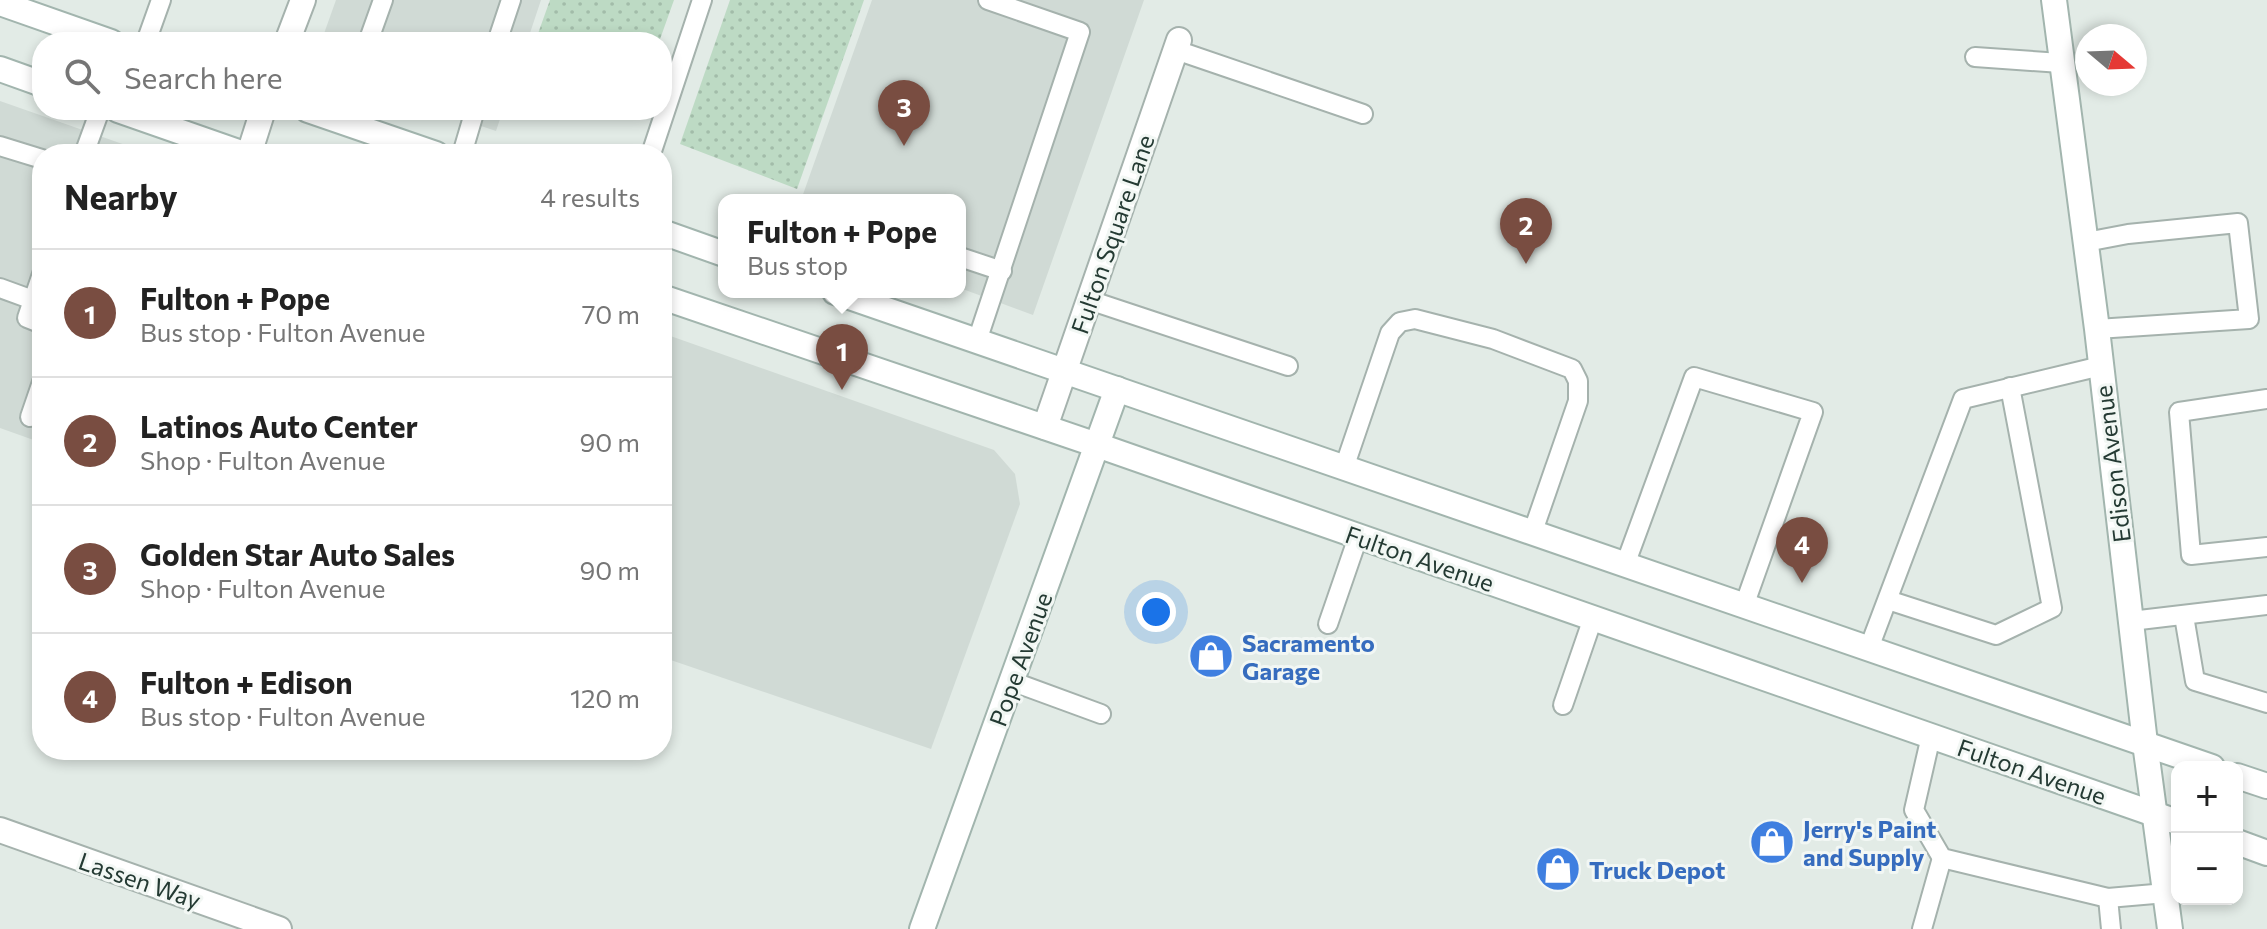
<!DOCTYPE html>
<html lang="en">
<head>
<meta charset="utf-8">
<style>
	:root { --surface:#fff; --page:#f6f6f6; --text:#222; --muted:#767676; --line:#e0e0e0; --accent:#794d41 }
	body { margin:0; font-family:Commissioner,sans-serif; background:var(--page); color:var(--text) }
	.controls { position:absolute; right:24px; bottom:24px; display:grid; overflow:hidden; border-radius:16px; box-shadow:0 4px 12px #0003 }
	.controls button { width:72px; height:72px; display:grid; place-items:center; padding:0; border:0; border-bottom:2px solid var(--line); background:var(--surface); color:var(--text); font:40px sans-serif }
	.compass { position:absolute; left:2075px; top:24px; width:72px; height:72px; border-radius:50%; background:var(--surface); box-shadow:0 4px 12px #0003; rotate:109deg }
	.you { position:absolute; left:1156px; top:612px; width:28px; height:28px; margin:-20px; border:6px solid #fff; border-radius:50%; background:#1a73e8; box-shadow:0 0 0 12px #1a73e833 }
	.badge { display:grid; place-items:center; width:52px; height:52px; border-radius:50%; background:var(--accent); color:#fff; font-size:26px; font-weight:700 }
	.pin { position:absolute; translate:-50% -66px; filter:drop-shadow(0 2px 4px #0008) }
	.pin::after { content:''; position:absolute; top:42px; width:28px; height:24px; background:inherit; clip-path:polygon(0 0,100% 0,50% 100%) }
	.popup { position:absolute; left:718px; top:194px; width:248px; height:104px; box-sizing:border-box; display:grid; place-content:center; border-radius:16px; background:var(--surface); filter:drop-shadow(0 2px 6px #0005); font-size:26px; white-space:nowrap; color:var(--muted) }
	.popup b { font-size:30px; color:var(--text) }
	.popup::after { content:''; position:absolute; left:50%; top:100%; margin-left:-16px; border:16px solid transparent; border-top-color:var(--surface) }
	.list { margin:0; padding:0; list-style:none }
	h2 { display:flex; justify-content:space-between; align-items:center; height:104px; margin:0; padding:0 32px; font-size:34px }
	h2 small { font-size:26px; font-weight:400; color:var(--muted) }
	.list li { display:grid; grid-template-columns:52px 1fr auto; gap:24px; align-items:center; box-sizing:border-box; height:128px; padding:0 32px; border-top:2px solid var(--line) }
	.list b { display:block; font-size:30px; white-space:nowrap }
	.list p { margin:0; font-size:26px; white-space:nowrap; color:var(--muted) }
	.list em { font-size:26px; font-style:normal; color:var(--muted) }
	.icon { flex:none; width:44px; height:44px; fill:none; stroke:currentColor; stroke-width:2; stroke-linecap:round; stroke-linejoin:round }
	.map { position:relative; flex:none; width:2267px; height:929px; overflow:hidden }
	.search { position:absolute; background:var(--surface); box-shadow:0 4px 12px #0003; left:32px; top:32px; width:640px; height:88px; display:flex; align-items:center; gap:20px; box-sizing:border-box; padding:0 28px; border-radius:32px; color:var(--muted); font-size:30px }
	.panel { position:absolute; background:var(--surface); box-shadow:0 4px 12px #0003; left:32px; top:144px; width:640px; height:616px; border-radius:32px }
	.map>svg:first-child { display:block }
	.built { fill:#d0dad5 }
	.grass { fill:url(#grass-dots) }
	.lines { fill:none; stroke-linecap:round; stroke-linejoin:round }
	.lane-casing { stroke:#a5b2ad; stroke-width:22 }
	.street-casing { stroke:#a5b2ad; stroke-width:28 }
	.secondary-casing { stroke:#a2b5ae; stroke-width:28 }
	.lane { stroke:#fff; stroke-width:18 }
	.street { stroke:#fff; stroke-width:24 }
	.secondary { stroke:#fff; stroke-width:24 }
	.labels { text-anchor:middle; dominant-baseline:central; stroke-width:6; stroke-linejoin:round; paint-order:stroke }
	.street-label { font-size:24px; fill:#243a33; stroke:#f2f7f4 }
	.shop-label { font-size:24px; font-weight:bold; fill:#366cbe; stroke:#f2f7f4; text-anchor:start }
</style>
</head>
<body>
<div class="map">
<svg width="2267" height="929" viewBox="0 0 2267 929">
	<defs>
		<pattern id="grass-dots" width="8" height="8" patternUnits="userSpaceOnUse" patternTransform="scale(2)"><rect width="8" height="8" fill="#bddac4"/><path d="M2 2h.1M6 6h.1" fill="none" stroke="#a2bca9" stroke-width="1.8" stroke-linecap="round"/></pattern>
	</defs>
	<rect width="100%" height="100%" fill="#e2ebe6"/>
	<g class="built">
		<path d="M336,0H541L527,42H321Z"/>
		<path d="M872,0H1144L1033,315L960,288V200H801Z"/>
		<path d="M0,101L151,154H42V443L0,428Z"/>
		<path d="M433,110H503L496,131Z"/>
		<path d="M662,333L994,450L1015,474L1020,504L931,749L662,657Z"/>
	</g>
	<g class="grass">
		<path d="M550,0H674L659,42H535Z"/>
		<path d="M730,0H864L797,189L680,144Z"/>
	</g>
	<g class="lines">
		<g class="lane-casing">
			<g id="lane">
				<path d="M146,42L161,0"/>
				<path d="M368,42L383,0"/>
				<path d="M497,42L511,0"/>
				<path d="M1176,50L1363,114"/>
				<path d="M1975,57L2061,63"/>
				<path d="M0,146L42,159"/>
				<path d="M84,154L100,110"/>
				<path d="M462,154L475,110"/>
				<path d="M651,154L702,0"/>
				<path d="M2086,242L2128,234L2238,223L2249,319L2097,329"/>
				<path d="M960,257L1002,271"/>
				<path d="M42,274L27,318L42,324"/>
				<path d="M0,288L33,300"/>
				<path d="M1089,300L1288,366"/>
				<path d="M977,341L1080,32L988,0"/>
				<path d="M2267,399L2179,412L2191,555L2267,547"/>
				<path d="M30,417L42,382"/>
				<path d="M1344,468L1390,333L1400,322L1415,319L1493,339L1572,369L1578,381V401L1532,534"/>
				<path d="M1625,565L1694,377L1813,412L1744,606"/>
				<path d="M1888,600L1996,635L2052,608L2010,387"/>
				<path d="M2184,616L2195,681L2267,703"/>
				<path d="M2131,621L2267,605"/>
				<path d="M1328,624L1358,537"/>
				<path d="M1869,648L1963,399L2101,366"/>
				<path d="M1011,681L1101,714"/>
				<path d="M1563,705L1593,618"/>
				<path d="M1931,736L1914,810L1942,858L2108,898"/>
				<path d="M1922,929L1942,858"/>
				<path d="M2111,929L2108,898L2166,893"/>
			</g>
		</g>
		<g class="street-casing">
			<g id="street">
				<path d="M287,42L303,0"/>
				<path d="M249,154L263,110"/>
				<path d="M1045,427L1179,40"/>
				<path d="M0,830L279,929"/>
			</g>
		</g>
		<g class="secondary-casing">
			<g id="secondary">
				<path d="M2054,0L2097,329L2145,743L2170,929"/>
				<path d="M0,3L111,42"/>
				<path d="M0,69L42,84"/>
				<path d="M118,110L244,154"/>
				<path d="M308,110L436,154"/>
				<path d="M662,232L724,254"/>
				<path d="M835,292L2212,767"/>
				<path d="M662,297L1097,445L2177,822"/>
				<path d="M2237,776L2267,786"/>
				<path d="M2237,842L2267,853"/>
				<path d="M922,929L1117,389"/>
			</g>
		</g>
		<use href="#lane" class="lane"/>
		<use href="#street" class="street"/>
		<use href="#secondary" class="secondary"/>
	</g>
	<defs>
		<g id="shop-disc" transform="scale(2.3)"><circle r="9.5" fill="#3f7fe0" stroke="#f2f7f4"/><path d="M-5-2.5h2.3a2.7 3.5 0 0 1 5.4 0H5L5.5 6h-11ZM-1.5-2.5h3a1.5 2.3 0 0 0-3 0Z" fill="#fff"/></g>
	</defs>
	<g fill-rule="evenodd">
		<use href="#shop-disc" x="1211" y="656"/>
		<use href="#shop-disc" x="1772" y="842"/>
		<use href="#shop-disc" x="1558" y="869"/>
	</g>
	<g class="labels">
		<g class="street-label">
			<text transform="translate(1112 234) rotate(-71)">Fulton Square Lane</text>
			<text transform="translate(2112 464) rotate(-97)">Edison Avenue</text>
			<text transform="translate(1420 558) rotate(19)">Fulton Avenue</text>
			<text transform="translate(1020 659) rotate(-70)">Pope Avenue</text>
			<text transform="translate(2032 771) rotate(19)">Fulton Avenue</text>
			<text transform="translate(140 880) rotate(19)">Lassen Way</text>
		</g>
		<g class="shop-label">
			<text x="1242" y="642">Sacramento<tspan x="1242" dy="28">Garage</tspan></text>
			<text x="1803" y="828">Jerry's Paint<tspan x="1803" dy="28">and Supply</tspan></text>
			<text x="1589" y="869">Truck Depot</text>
		</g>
	</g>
</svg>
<div class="controls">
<button>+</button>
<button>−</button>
</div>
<svg class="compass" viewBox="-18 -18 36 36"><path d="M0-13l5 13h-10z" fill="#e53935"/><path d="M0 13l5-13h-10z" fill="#767676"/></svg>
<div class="you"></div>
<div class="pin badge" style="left:842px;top:390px">1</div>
<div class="popup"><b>Fulton + Pope</b>Bus stop</div>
<div class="pin badge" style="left:1526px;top:264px">2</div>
<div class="pin badge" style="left:904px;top:146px">3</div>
<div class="pin badge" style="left:1802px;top:583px">4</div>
<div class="search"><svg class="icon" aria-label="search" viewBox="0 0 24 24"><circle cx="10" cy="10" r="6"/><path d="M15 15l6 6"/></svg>Search here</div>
<section class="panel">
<h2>Nearby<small>4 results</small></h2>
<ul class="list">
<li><span class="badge">1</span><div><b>Fulton + Pope</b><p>Bus stop · Fulton Avenue</p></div><em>70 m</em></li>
<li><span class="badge">2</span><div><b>Latinos Auto Center</b><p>Shop · Fulton Avenue</p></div><em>90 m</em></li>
<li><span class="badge">3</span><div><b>Golden Star Auto Sales</b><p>Shop · Fulton Avenue</p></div><em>90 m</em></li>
<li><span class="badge">4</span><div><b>Fulton + Edison</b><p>Bus stop · Fulton Avenue</p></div><em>120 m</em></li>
</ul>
</section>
</div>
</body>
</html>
